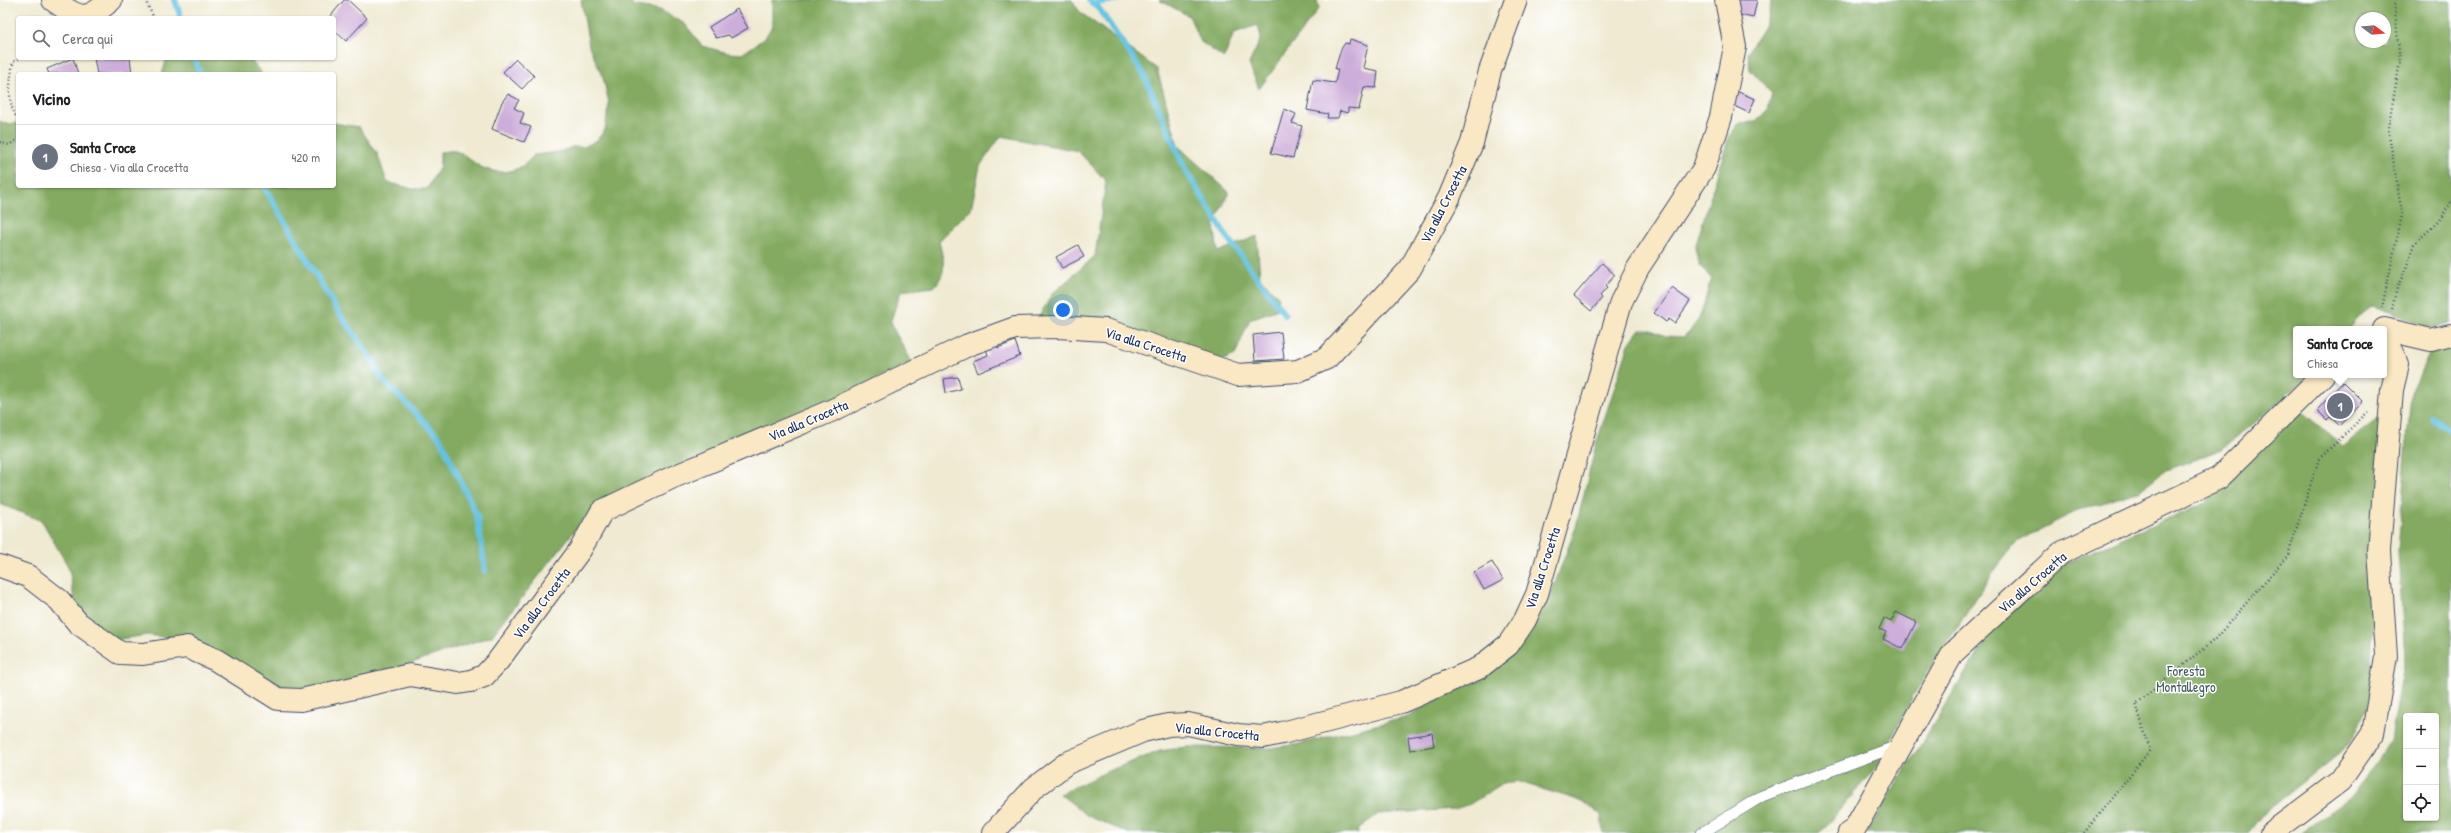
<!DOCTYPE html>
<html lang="it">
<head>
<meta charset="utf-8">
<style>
	:root { --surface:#fff; --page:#f2f2f2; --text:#202124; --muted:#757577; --line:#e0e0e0; --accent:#d1495b }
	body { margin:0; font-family:"Patrick Hand",sans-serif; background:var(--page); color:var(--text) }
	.controls { position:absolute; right:12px; bottom:12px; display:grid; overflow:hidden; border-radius:4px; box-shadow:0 1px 3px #0004 }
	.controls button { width:36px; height:36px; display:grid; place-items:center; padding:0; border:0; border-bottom:1px solid var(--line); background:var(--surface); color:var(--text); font:20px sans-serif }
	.compass { position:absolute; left:2355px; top:12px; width:36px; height:36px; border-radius:50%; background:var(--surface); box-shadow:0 1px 3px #0004; rotate:106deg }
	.you { position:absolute; left:1063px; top:310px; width:14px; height:14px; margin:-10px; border:3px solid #fff; border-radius:50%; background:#1a73e8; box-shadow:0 0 0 6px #1a73e833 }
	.badge { display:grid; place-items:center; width:26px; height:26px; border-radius:50%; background:var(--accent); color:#fff; font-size:13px; font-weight:700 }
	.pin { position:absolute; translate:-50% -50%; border:2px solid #fff; box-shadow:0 1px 4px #0006 }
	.popup { position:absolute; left:2293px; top:326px; width:94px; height:52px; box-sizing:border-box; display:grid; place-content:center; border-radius:4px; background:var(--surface); filter:drop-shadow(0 1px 3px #0005); font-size:13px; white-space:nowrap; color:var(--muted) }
	.popup b { font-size:15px; color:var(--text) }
	.popup::after { content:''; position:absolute; left:50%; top:100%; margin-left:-8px; border:8px solid transparent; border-top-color:var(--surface) }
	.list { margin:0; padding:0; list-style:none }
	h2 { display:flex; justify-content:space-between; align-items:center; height:52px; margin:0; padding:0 16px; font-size:17px }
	h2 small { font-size:13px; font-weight:400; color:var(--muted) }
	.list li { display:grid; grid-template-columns:26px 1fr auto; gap:12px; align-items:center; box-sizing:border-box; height:64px; padding:0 16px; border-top:1px solid var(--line) }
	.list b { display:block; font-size:15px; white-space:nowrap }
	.list p { margin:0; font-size:13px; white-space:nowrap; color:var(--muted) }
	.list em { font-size:13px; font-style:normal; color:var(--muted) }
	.icon { flex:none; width:22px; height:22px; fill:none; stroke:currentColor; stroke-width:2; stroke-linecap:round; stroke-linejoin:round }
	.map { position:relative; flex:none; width:2451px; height:833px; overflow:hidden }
	.search { position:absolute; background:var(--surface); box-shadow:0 1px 3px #0004; left:16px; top:16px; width:320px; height:44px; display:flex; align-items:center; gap:10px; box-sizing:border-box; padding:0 14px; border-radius:4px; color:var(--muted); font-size:15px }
	.panel { position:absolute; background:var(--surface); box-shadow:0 1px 3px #0004; left:16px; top:72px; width:320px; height:116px; border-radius:4px }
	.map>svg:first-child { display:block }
	.forest { fill:#83aa60; stroke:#4f6c5f; fill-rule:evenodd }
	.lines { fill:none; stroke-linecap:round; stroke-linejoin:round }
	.stream { stroke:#63c2e2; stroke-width:6 }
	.building { fill:#cdadd9 }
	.lane-casing { stroke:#3b4b6f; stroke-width:12 }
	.secondary-casing { stroke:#3b4b6f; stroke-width:24 }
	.path { stroke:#3b4b6f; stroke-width:2.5; stroke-dasharray:1 3; stroke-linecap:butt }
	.lane { stroke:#fff; stroke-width:11 }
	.secondary { stroke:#fae7c3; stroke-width:22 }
	.labels { text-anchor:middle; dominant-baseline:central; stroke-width:3; stroke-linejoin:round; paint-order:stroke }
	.street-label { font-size:14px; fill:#1b2f5e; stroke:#fff }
	.park-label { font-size:14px; fill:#445c62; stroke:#fff }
</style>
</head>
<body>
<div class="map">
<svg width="2451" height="833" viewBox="0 0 2451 833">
	<rect width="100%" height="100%" fill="#fff"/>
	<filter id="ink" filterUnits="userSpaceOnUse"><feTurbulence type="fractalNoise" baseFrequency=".025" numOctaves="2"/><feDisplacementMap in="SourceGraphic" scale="8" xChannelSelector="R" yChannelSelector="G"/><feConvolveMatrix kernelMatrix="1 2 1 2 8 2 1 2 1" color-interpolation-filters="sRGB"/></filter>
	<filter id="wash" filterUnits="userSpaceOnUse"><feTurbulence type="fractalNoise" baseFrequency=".012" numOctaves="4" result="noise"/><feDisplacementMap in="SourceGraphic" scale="16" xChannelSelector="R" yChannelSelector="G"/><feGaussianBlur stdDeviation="0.9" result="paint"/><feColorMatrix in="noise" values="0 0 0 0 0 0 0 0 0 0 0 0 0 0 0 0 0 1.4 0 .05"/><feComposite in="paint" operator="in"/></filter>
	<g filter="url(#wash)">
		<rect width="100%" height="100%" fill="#efead1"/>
		<g class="forest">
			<path d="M581,0H631L632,5L660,10L685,24L702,46L728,53L742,54L765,38L772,26V0H1072L1080,12L1157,69L1178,146L1229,192L1214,226L1218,252L1257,236L1260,278L1279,297L1276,310L1250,319L1235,355L1223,360L1036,322L1052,294L1095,256L1106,181L1078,151L1001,136L980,166L971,209L939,241C943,261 949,270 934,287L901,291L890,323L912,362L755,437L615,492L585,517L492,636L348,684L297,692L272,688L191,641L148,635L99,642L78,623L69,568L42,521L0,504V121L6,124L18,123V186H334V123L359,127L377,153L387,182L413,189H427L440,166V152C445,152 451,150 455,151C464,153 469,159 476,164C496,177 520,174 534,155L559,152L572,147H584L597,140L605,130L609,103L603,77L589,46Z"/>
			<path d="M1159,0H1317L1319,8L1259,89L1249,64L1261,38L1258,25L1234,33L1224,58L1201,42L1189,16Z"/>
			<path d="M1771,0H2451V322L2433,328L2373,306L2361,315L2349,329H2296V375H2311L2222,449L2162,472L2139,491L2075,512L2017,541L1997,566L1914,694L1877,766L1820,833H1603L1601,815L1588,805L1575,799L1516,781L1500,785L1470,804L1455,809L1378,814L1358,829V833H1128L1088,816L1060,794L1108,771L1160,751L1186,747L1271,748L1299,744L1408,717L1441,697L1481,680L1527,639L1549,599L1576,527L1596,444L1629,344L1639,330H1651L1666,336L1683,337C1703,320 1704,303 1711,278L1700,266L1695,248L1729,136L1739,123L1756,122L1768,109L1772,93L1750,70L1748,53C1757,35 1771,22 1771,0ZM2361,18H2385V42H2361Z"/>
			<path d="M167,58H249L262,74H162Z"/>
			<path d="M2451,344V833H2301L2354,794L2391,740L2405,657L2398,551L2411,393L2431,349ZM2406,716H2436V818H2406Z"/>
			<path d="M2301,411L2343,446L2384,414L2369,706L2349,745L2261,816L2248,833H1866L1987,638L2046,571L2205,502Z"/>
		</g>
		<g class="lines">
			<g class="stream">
				<path d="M175,0L181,18"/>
				<path d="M1089,0L1097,6L1143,73L1185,169L1227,237L1285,315"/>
				<path d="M1092,3L1117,0"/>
				<path d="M194,58L200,74"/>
				<path d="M264,186L335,307L373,361L382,379L440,438L477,516L485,571"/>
				<path d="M2433,418L2451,431"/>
			</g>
		</g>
		<g id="blocks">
			<g class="building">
				<path d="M344,0H348L367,18L346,41L334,30V18H329Z"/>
				<path d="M1738,0H1757L1753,18L1735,14Z"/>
				<path d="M737,9L748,28L731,38L729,35L716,38L709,27Z"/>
				<path d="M1350,39L1368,45L1363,68L1378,71L1376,88L1364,87L1359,109L1348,108V113L1340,111L1338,118H1327L1328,114L1307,110L1313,80L1335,83L1338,69H1335L1341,49L1345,43L1349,44Z"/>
				<path d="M73,58L78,74H49L47,69Z"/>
				<path d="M94,58H130L132,74H97Z"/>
				<path d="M516,59L534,76L522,89L503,72Z"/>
				<path d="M1736,91L1755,99L1749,113L1730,104Z"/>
				<path d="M508,94L519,100L514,108L524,113L520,123L531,127L524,142L492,129L502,102Z"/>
				<path d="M1284,109L1296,114L1292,123L1302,126L1293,158L1271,153Z"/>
				<path d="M1078,245L1084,257L1062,268L1056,257Z"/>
				<path d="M1602,263L1615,275L1605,286L1607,288L1600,296L1602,298L1591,311L1574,296Z"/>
				<path d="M1672,288L1690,301L1675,323L1669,319L1666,322L1654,313Z"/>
				<path d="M1281,332L1284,359L1255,361L1253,335Z"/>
				<path d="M1015,341L1020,356L978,373L973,361L988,355L986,349L997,345L998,348Z"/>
				<path d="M958,377L961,389L946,393L944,379Z"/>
				<path d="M2343,382L2363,402L2340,426L2330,417L2327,420L2317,410Z"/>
				<path d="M1492,562L1503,580L1484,590L1474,572Z"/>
				<path d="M1896,612L1916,622L1903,649L1883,639L1886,632L1879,629L1884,618L1891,622Z"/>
				<path d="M1432,733L1434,746L1410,750L1408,737Z"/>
			</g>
		</g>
	</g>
	<g filter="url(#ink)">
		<use href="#blocks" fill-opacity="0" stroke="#3b4b6f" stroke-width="1"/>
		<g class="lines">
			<g class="lane-casing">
				<path id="lane" d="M1702,833L1762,796L1900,745"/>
			</g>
			<g class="secondary-casing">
				<g id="secondary">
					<path d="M53,0C81,20 85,22 111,0"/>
					<path d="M2384,329L2431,340L2451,335"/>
					<path d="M0,566L28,576L59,600L78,623L120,653L143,654L187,647L216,660L278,699L301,700L410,675L458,683L471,681L484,676L498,661L580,550L602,511L671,478L833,410L968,345L1015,328L1058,327L1106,330L1238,375L1298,371L1327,358L1410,269L1449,198L1472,143L1490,71L1516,0"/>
					<path d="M993,833L1034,788L1067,763L1143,731L1168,725L1188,724L1238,735L1263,737L1282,733L1401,702L1479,668L1508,645L1525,620L1537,594L1621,302L1638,268L1704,168L1721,117L1735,47L1726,0"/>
					<path d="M1849,833L1854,830L1953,653L2061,553L2219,478L2323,375"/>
					<path d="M2271,833L2340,781L2373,733L2386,656L2379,551L2392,390L2398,365L2384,336"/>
				</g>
			</g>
			<g class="path">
				<path d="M145,0L154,18"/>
				<path d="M18,119C6,102 10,83 13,62L20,58"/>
				<path d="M0,142L9,145L18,139"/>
				<path d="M2382,308L2402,215L2388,128L2400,62L2394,0"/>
				<path d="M2392,309L2397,288L2406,268L2414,244L2438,222L2451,202"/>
				<path d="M2084,833L2150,750L2136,704L2214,640L2288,555L2319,459L2368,412"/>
			</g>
			<use href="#lane" class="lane"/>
			<use href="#secondary" class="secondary"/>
		</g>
	</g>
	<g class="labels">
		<g class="street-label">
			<text transform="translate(1443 204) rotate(-63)">Via alla Crocetta</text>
			<text transform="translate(1146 344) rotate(18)">Via alla Crocetta</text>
			<text transform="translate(808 420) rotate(-23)">Via alla Crocetta</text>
			<text transform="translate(1542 568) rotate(-72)">Via alla Crocetta</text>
			<text transform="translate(2032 582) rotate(-41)">Via alla Crocetta</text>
			<text transform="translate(541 603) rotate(-53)">Via alla Crocetta</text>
			<text transform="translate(1217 731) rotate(6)">Via alla Crocetta</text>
		</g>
		<g class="park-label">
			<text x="2186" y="670">Foresta<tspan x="2186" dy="16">Montallegro</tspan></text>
		</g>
	</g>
</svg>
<div class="controls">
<button>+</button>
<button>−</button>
<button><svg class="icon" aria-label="locate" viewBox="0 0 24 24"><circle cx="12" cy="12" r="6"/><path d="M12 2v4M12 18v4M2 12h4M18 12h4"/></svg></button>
</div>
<svg class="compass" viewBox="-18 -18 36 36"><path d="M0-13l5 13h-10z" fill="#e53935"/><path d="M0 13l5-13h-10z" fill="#757577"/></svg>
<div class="you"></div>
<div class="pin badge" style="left:2340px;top:406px;background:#6b7280">1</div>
<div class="popup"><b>Santa Croce</b>Chiesa</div>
<div class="search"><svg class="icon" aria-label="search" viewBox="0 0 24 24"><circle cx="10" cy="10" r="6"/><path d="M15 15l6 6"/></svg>Cerca qui</div>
<section class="panel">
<h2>Vicino<small></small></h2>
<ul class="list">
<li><span class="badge" style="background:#6b7280">1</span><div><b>Santa Croce</b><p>Chiesa · Via alla Crocetta</p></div><em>420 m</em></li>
</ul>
</section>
</div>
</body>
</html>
